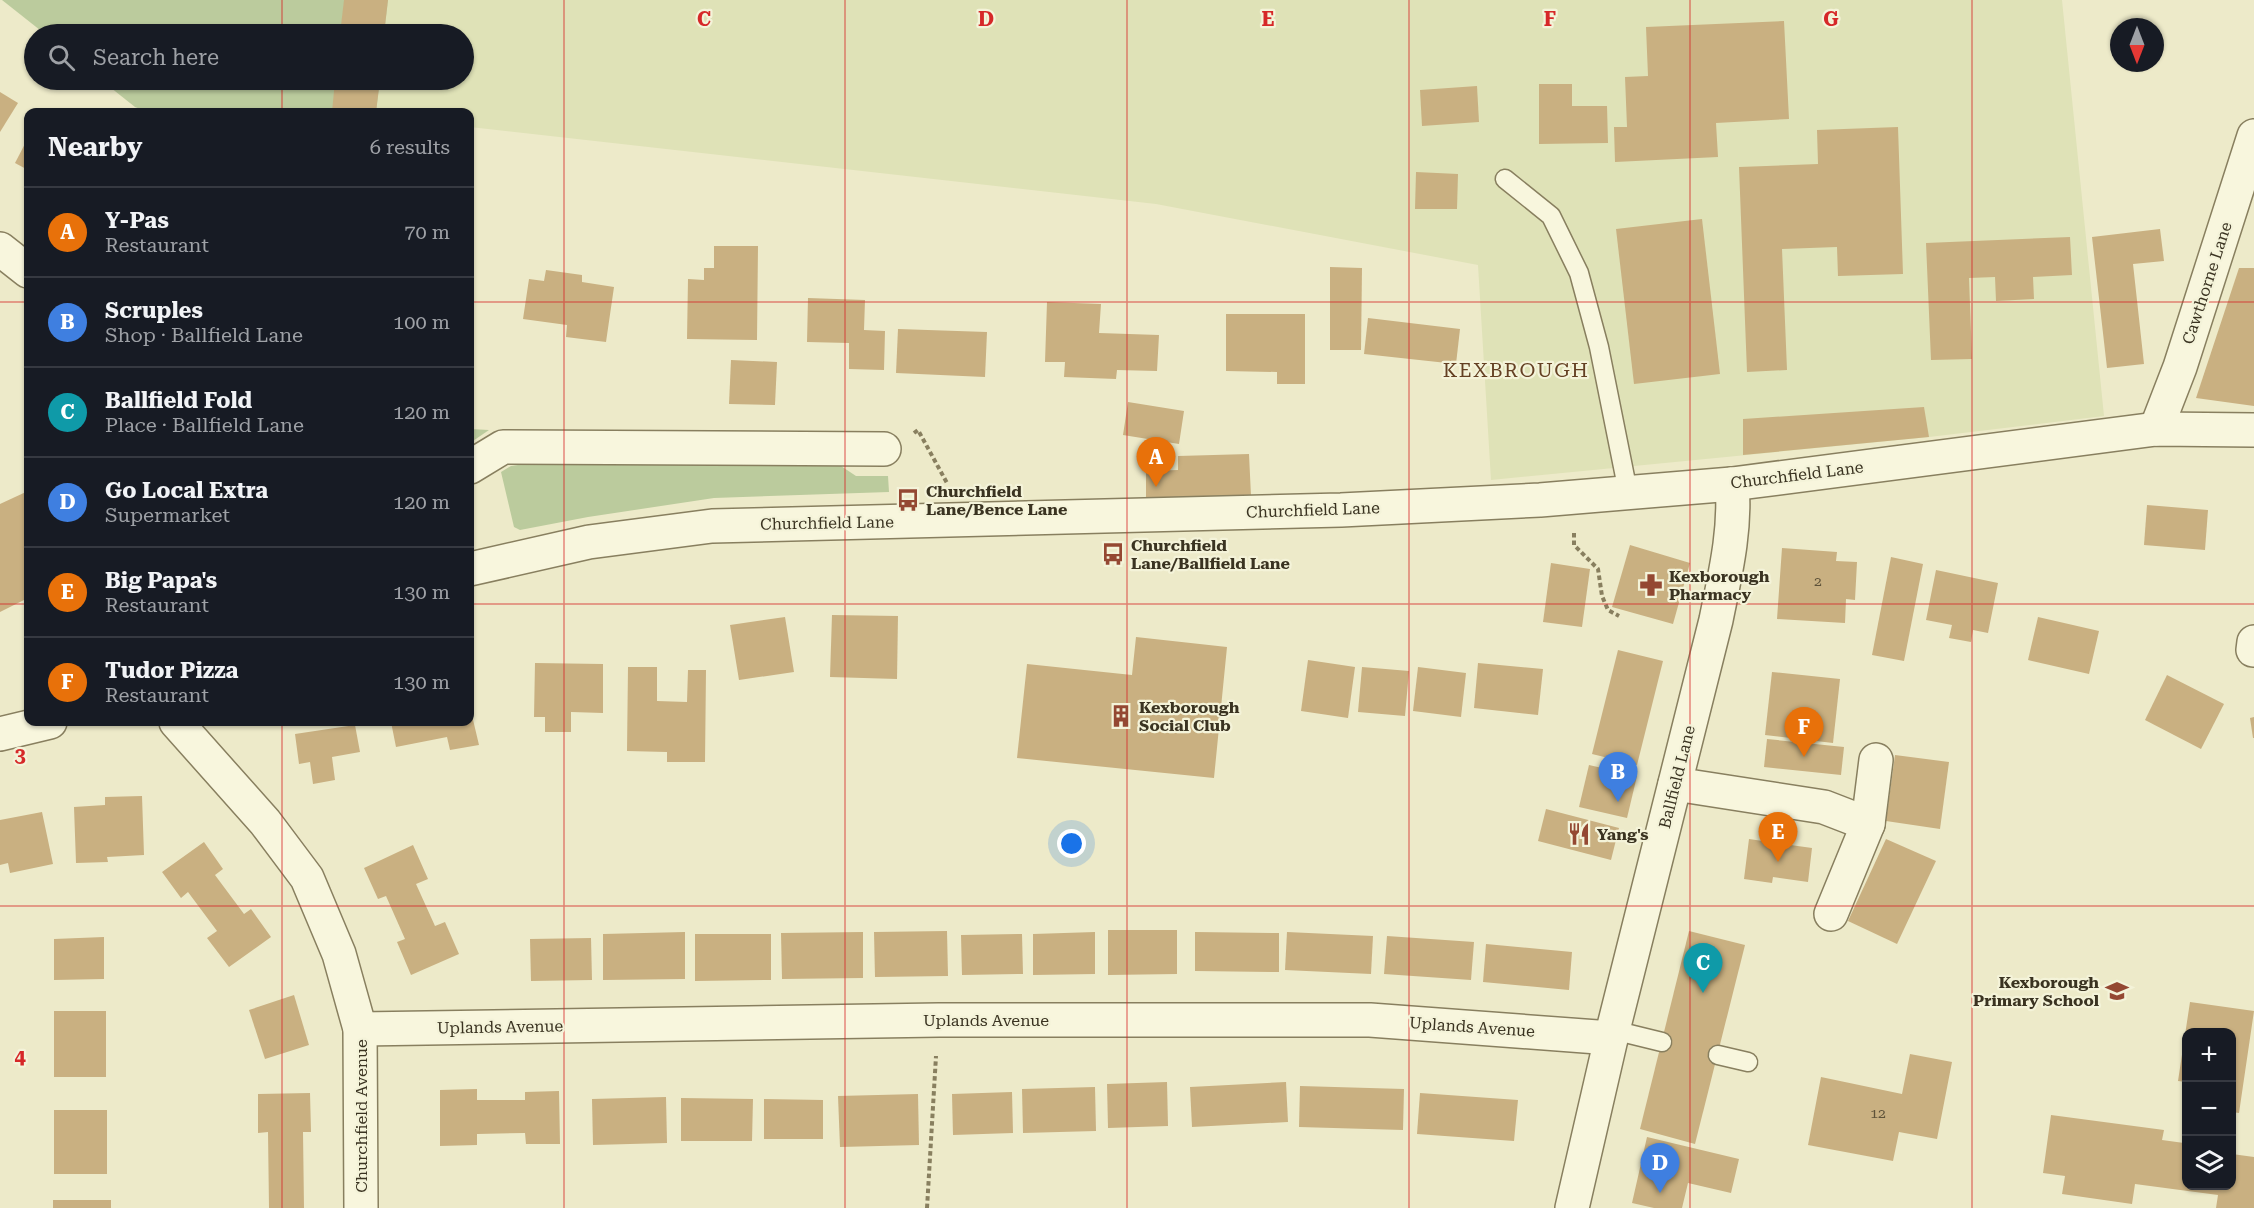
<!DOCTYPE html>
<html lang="en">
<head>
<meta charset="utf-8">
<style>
	:root { --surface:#171b24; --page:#242831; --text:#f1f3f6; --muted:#9ea1a6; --line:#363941; --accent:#d93025 }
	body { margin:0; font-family:"Roboto Serif",serif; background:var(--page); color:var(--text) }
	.controls { position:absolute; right:18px; bottom:18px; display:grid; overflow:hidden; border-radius:12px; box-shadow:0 2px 4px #0004 }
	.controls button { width:54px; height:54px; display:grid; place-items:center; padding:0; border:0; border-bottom:2px solid var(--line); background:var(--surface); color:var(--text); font:30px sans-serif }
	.compass { position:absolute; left:2110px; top:18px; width:54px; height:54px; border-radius:50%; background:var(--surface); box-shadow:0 2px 4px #0004; rotate:180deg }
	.you { position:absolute; left:1072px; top:844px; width:21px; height:21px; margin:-15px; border:4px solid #fff; border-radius:50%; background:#1a73e8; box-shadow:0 0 0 9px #1a73e833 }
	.badge { display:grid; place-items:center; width:39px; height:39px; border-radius:50%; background:var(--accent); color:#fff; font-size:20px; font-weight:700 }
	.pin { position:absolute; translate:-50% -50px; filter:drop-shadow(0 2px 3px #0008) }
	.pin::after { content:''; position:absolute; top:32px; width:21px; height:18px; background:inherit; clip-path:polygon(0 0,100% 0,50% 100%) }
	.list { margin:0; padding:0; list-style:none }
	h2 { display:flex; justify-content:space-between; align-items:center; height:78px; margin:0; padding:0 24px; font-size:26px }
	h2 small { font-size:20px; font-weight:400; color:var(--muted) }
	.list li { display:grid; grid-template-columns:39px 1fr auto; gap:18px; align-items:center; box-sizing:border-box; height:90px; padding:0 24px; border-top:2px solid var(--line) }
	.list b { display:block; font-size:22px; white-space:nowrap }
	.list p { margin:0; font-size:20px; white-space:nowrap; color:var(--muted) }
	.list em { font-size:20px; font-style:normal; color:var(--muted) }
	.icon { flex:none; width:33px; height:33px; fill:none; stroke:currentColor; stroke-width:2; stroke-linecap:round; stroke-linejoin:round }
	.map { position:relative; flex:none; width:2254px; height:1208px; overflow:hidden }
	.search { position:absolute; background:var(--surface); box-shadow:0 2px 4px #0004; left:24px; top:24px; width:450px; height:66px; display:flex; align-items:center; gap:15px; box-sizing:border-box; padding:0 21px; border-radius:33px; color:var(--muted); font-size:22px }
	.panel { position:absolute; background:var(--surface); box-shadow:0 2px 4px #0004; left:24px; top:108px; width:450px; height:618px; border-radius:12px }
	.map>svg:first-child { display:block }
	.farmland { fill:#dfe2b7 }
	.green { fill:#bbcb9d }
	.building { fill:#c9b081 }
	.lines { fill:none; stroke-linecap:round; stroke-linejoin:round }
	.service-casing { stroke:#887f5f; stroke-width:21 }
	.minor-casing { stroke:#887f5f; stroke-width:36 }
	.tertiary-casing { stroke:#887f5f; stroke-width:36 }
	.path { stroke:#887f5f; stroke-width:4; stroke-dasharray:4.5 3; stroke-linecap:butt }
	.service { stroke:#f8f6dd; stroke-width:18 }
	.minor { stroke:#f8f6dd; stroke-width:33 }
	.tertiary { stroke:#f8f6dd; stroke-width:33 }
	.grid { fill:none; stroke:#d62828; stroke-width:1.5; stroke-opacity:0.55 }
	.labels { text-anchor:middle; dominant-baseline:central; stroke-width:4.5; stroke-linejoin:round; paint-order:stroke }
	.number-label { font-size:14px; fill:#5e5239 }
	.street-label { font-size:16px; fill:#3a3321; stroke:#f4f3d9 }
	.poi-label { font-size:16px; font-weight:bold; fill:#3a3321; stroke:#f4f3d9; text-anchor:start }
	.quarter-label { font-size:20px; letter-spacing:1.5px; fill:#644023; stroke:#f4f3d9 }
	.grid-label { font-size:20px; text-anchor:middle; font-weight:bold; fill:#d62828; stroke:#f4f3d9; stroke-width:4.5; stroke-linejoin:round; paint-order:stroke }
</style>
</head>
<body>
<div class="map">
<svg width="2254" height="1208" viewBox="0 0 2254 1208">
	<rect width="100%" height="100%" fill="#edeac9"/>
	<path class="farmland" d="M388,0H2062L2104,416L1929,437L1491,480L1478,265L1156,204L470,127V112H376L380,80H464V34H384Z"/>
	<g class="green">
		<path d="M2,0H388L384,34H45Z"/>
		<path d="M101,80H380L376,112H148L135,107Z"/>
		<path d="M470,429L489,430L470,443Z"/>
		<path d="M827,461L841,466L856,476H888L889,492L714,498L588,517L520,530L514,527L501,472L511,466L525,464Z"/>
	</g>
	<g class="building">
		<path d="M344,0H388L384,34H340Z"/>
		<path d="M1784,21L1789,119L1716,123L1718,157L1615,162L1614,127H1627L1625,77L1648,76L1646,27Z"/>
		<path d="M335,80H380L376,112H332Z"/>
		<path d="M1539,84H1572V106H1607L1608,143L1539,144Z"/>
		<path d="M1477,86L1479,122L1422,126L1420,90Z"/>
		<path d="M0,92L18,103L0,132Z"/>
		<path d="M1898,127L1903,274L1838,276L1837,247L1782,249L1787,370L1747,372L1739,167L1818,164L1817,130Z"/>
		<path d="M28,138V170L15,163Z"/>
		<path d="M1416,172L1458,174L1457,209H1415Z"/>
		<path d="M1702,219L1720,374L1634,384L1616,229Z"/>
		<path d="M2160,229L2164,261L2133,264L2144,364L2107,368L2092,237Z"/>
		<path d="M2070,237L2072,275L2033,277L2034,299L1996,301L1995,277L1969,278L1972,359L1931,360L1926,243Z"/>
		<path d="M714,246H758L757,340L687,339L688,279L704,280V268H714Z"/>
		<path d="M1330,267L1362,268L1361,350H1330Z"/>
		<path d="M2239,268H2254V406L2196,398Z"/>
		<path d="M546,270L582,275V282L614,287L606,342L566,337L567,325L523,319L529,279L544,281Z"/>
		<path d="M808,298L865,300L864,330L885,331L884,370L849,369V343L807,342Z"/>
		<path d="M1047,302L1101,304L1099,333L1159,335L1157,371L1117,370L1116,379L1064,377L1065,362H1045Z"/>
		<path d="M1226,314H1305V384H1277V372L1226,371Z"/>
		<path d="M1368,318L1460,329L1456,364L1364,354Z"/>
		<path d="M898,329L987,332L985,377L896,373Z"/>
		<path d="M731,360L777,362L775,405L729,404Z"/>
		<path d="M1128,402L1184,411L1179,444L1123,435Z"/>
		<path d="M1924,407L1929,437L1743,455V419Z"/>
		<path d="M1249,454L1251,496L1146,499V471L1178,470V456Z"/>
		<path d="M28,491V598L0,612V504Z"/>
		<path d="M2147,505L2208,510L2205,550L2144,545Z"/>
		<path d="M1630,545L1690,563L1673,624L1612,607Z"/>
		<path d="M1782,548L1837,552L1836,561L1857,562L1855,600L1846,599L1845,623L1777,619Z"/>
		<path d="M1891,557L1923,564L1904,661L1872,655Z"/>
		<path d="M1551,563L1590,569L1582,627L1543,622Z"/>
		<path d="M1936,570L1998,583L1988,633L1973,630L1971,642L1949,638L1952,625L1926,620Z"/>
		<path d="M832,615L898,616L897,679L830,677Z"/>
		<path d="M785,617L794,672L739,680L730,625Z"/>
		<path d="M2038,617L2099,631L2089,674L2028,660Z"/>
		<path d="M1136,637L1227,647L1214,778L1017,758L1027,664L1132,675Z"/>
		<path d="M1618,650L1663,661L1637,765L1592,754Z"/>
		<path d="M1308,660L1355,667L1348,718L1301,711Z"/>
		<path d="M535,663L603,664V713L571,712V732H545V717H534Z"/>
		<path d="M1478,663L1543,669L1538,715L1474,708Z"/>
		<path d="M628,667H657V701L687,702L688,670H706L705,762H667V752L627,751Z"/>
		<path d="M1362,667L1409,671L1405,716L1358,712Z"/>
		<path d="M1418,667L1466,673L1461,717L1413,711Z"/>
		<path d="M1772,672L1840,679L1833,743L1765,735Z"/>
		<path d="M2167,675L2224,704L2201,749L2145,720Z"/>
		<path d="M470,707L479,745L450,750L447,737L396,747L391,722H470Z"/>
		<path d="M2254,717V738H2253L2250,718Z"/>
		<path d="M355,725L360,752L332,757L335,780L313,784L310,762L299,764L295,734Z"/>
		<path d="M1767,739L1844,747L1841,775L1764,767Z"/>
		<path d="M1895,755L1949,762L1940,829L1886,821Z"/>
		<path d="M1589,765L1637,776L1627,818L1579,807Z"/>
		<path d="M142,796L144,855L107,857L108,862L76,863L74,807L105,805V797Z"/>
		<path d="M1546,809L1619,828L1611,860L1538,841Z"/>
		<path d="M42,812L53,864L10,873L8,863L0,865V820Z"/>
		<path d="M1749,839L1812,848L1808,882L1773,877L1772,883L1744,879Z"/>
		<path d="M1886,839L1936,861L1897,944L1848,921Z"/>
		<path d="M204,842L223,869L215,875L244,914L251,909L271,937L229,967L207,938L217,931L188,892L181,898L162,872Z"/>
		<path d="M413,845L428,879L416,884L435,926L445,922L459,954L411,975L397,942L405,939L386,896L378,899L364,868Z"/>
		<path d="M1108,930H1177V974L1108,975Z"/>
		<path d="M947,931L948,976L875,977L874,932Z"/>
		<path d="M1689,931L1745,945L1695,1144L1640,1129Z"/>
		<path d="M685,932V979L603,980V934Z"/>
		<path d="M863,932V978L782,979L781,933Z"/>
		<path d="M1095,932V974L1033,975V934Z"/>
		<path d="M1195,932L1279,933V972L1195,971Z"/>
		<path d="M1287,932L1373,936L1371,974L1285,970Z"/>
		<path d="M695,934H771V980L695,981Z"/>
		<path d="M1022,934L1023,974L962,975L961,935Z"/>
		<path d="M1387,936L1474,942L1471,980L1384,974Z"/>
		<path d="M104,937V979L54,980V939Z"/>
		<path d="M591,938L592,980L531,981L530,939Z"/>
		<path d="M1486,944L1572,952L1569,990L1483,982Z"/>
		<path d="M294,995L309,1045L265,1059L249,1010Z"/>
		<path d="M2190,1002L2254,1011L2239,1113L2232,1112V1032H2186V1082L2178,1081Z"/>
		<rect x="54" y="1011" width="52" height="66"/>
		<path d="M1910,1054L1952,1062L1937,1139L1899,1132L1893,1161L1808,1145L1821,1077L1902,1094Z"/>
		<path d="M1167,1082L1168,1126L1108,1128L1107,1084Z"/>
		<path d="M1286,1082L1288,1122L1192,1127L1190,1087Z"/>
		<path d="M1300,1086L1404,1089L1403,1130L1299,1127Z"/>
		<path d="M1095,1087L1096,1131L1023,1133L1022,1089Z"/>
		<path d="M477,1089V1100H525V1092L559,1091L560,1144H526L525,1133L477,1134V1145L440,1146V1090Z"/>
		<path d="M1012,1092L1013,1133L953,1135L952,1094Z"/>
		<path d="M310,1093L311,1132H303L304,1208H269L268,1132L258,1133V1094Z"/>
		<path d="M1420,1093L1518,1100L1514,1141L1417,1134Z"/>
		<path d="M918,1094L919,1145L840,1147L838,1096Z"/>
		<path d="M666,1097L667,1143L593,1145L592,1099Z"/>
		<path d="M681,1098L753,1099L752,1141H681Z"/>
		<path d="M764,1099L823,1100V1139H764Z"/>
		<rect x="54" y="1110" width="53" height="64"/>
		<path d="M2051,1115L2164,1130L2162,1140L2184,1143L2186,1132V1186H2232V1154L2254,1157V1208H2216L2218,1195L2135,1184L2132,1204L2062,1194L2065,1176L2043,1173Z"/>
		<path d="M1647,1137L1739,1159L1731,1193L1688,1183L1682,1208H1654L1632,1203Z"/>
		<rect x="53" y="1200" width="58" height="8"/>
	</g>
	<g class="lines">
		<g class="service-casing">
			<g id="service">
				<path d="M1505,179L1551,216L1579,273L1599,347L1628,492"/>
				<path d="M1613,1030L1662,1042"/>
				<path d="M1718,1055L1748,1062"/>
			</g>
		</g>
		<g class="minor-casing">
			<g id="minor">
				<path d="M0,249L28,271"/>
				<path d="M470,467L503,447L884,449"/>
				<path d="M2253,650L2254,642"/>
				<path d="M176,722L265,822L307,878L339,954L360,1029L361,1208"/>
				<path d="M1675,784L1824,807L1868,824"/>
				<path d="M1831,914L1868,824L1876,760"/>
				<path d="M360,1029L939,1020H1370L1611,1038"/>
			</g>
		</g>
		<g class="tertiary-casing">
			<g id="tertiary">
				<path d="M2156,429L2180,367L2254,136"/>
				<path d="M470,569L589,542L712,526L1341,510L1540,500L1732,484L2156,429L2254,430"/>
				<path d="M0,734L50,722"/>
				<path d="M1572,1208L1613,1030L1716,620C1725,575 1736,530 1732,484"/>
			</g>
		</g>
		<g class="path">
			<path d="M914,433L918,430L947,483"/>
			<path d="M1574,533V545L1598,569L1602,596L1608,610L1619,616"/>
			<path d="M927,1208L936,1056"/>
		</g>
		<use href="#service" class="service"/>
		<use href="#minor" class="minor"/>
		<use href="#tertiary" class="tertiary"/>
	</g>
	<path class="grid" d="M282,0V34M564,0V1208M845,0V1208M1127,0V1208M1409,0V1208M1690,0V1208M1972,0V1208M282,80V112M0,302H28M470,302H2254M0,604H28M470,604H2254M282,722V1208M0,906H2254"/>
	<defs>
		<g id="bus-bare" transform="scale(1.8)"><path d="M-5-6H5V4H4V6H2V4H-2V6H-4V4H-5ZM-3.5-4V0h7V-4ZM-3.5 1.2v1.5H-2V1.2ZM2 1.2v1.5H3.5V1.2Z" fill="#944832" stroke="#f4f3d9" stroke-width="2.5" paint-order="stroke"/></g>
		<g id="pharmacy-bare" transform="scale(1.8)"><path d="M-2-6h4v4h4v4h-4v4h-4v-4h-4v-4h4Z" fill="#944832" stroke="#f4f3d9" stroke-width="2.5" paint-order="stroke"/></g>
		<g id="building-bare" transform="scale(1.8)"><path d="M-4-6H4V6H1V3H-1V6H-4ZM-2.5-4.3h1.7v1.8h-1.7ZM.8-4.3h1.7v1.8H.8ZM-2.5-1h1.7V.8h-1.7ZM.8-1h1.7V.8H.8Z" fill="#944832" stroke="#f4f3d9" stroke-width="2.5" paint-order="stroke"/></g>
		<g id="restaurant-bare" transform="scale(1.8)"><path d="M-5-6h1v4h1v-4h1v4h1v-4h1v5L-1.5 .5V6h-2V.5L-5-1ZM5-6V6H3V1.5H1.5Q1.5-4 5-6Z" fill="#944832" stroke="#f4f3d9" stroke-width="2.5" paint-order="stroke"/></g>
		<g id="school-bare" transform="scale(1.8)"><path d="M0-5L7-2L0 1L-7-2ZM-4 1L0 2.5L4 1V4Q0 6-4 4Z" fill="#944832" stroke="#f4f3d9" stroke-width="2.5" paint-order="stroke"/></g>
	</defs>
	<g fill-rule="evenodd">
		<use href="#bus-bare" x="908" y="500"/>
		<use href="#bus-bare" x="1113" y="554"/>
		<use href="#pharmacy-bare" x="1651" y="585"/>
		<use href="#building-bare" x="1121" y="716"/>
		<use href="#restaurant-bare" x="1579" y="834"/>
		<use href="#school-bare" x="2117" y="991"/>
	</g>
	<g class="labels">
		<g class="number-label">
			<text x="1818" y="581">2</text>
			<text x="1878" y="1113">12</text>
		</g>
		<g class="street-label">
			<text transform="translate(2207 283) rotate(-72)">Cawthorne Lane</text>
			<text transform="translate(1797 475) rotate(-7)">Churchfield Lane</text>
			<text transform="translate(1313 510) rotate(-2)">Churchfield Lane</text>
			<text transform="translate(827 523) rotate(-1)">Churchfield Lane</text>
			<text transform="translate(1677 777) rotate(-76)">Ballfield Lane</text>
			<text x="986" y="1020">Uplands Avenue</text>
			<text transform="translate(500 1027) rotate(-1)">Uplands Avenue</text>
			<text transform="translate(1472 1027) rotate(4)">Uplands Avenue</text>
			<text transform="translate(361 1116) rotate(-90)">Churchfield Avenue</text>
		</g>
		<g class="poi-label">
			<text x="926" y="491">Churchfield<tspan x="926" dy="18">Lane/Bence Lane</tspan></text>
			<text x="1131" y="545">Churchfield<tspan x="1131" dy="18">Lane/Ballfield Lane</tspan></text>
			<text x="1669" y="576">Kexborough<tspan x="1669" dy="18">Pharmacy</tspan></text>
			<text x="1139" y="707">Kexborough<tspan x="1139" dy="18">Social Club</tspan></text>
			<text x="1597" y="834">Yang's</text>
			<text x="2099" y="982" text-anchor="end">Kexborough<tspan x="2099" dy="18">Primary School</tspan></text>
		</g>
		<g class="quarter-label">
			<text x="1516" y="370">KEXBROUGH</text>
		</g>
	</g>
	<g class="grid-label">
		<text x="704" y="26">C</text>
		<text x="986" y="26">D</text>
		<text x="1268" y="26">E</text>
		<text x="1550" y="26">F</text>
		<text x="1831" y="26">G</text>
		<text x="20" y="762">3</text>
		<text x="20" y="1064">4</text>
	</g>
</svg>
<div class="controls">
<button>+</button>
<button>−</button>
<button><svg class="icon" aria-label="layers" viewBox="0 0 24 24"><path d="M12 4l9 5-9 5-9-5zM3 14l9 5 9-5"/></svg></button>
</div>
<svg class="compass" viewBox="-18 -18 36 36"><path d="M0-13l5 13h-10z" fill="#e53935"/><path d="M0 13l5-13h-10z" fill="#9ea1a6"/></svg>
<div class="you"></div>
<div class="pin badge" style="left:1156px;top:487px;background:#e8710a">A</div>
<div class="pin badge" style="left:1618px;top:802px;background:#3f7fe0">B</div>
<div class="pin badge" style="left:1703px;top:993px;background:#0f9aa8">C</div>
<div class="pin badge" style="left:1660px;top:1193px;background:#3f7fe0">D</div>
<div class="pin badge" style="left:1778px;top:862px;background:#e8710a">E</div>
<div class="pin badge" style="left:1804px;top:757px;background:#e8710a">F</div>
<div class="search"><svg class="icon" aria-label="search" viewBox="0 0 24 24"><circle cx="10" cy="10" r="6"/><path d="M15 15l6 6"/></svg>Search here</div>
<section class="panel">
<h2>Nearby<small>6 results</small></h2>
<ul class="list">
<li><span class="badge" style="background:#e8710a">A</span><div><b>Y-Pas</b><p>Restaurant</p></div><em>70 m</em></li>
<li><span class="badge" style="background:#3f7fe0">B</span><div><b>Scruples</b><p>Shop · Ballfield Lane</p></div><em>100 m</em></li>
<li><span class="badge" style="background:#0f9aa8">C</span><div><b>Ballfield Fold</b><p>Place · Ballfield Lane</p></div><em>120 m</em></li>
<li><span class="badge" style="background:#3f7fe0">D</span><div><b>Go Local Extra</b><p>Supermarket</p></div><em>120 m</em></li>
<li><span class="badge" style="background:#e8710a">E</span><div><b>Big Papa's</b><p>Restaurant</p></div><em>130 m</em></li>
<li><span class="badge" style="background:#e8710a">F</span><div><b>Tudor Pizza</b><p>Restaurant</p></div><em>130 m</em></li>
</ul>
</section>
</div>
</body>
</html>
